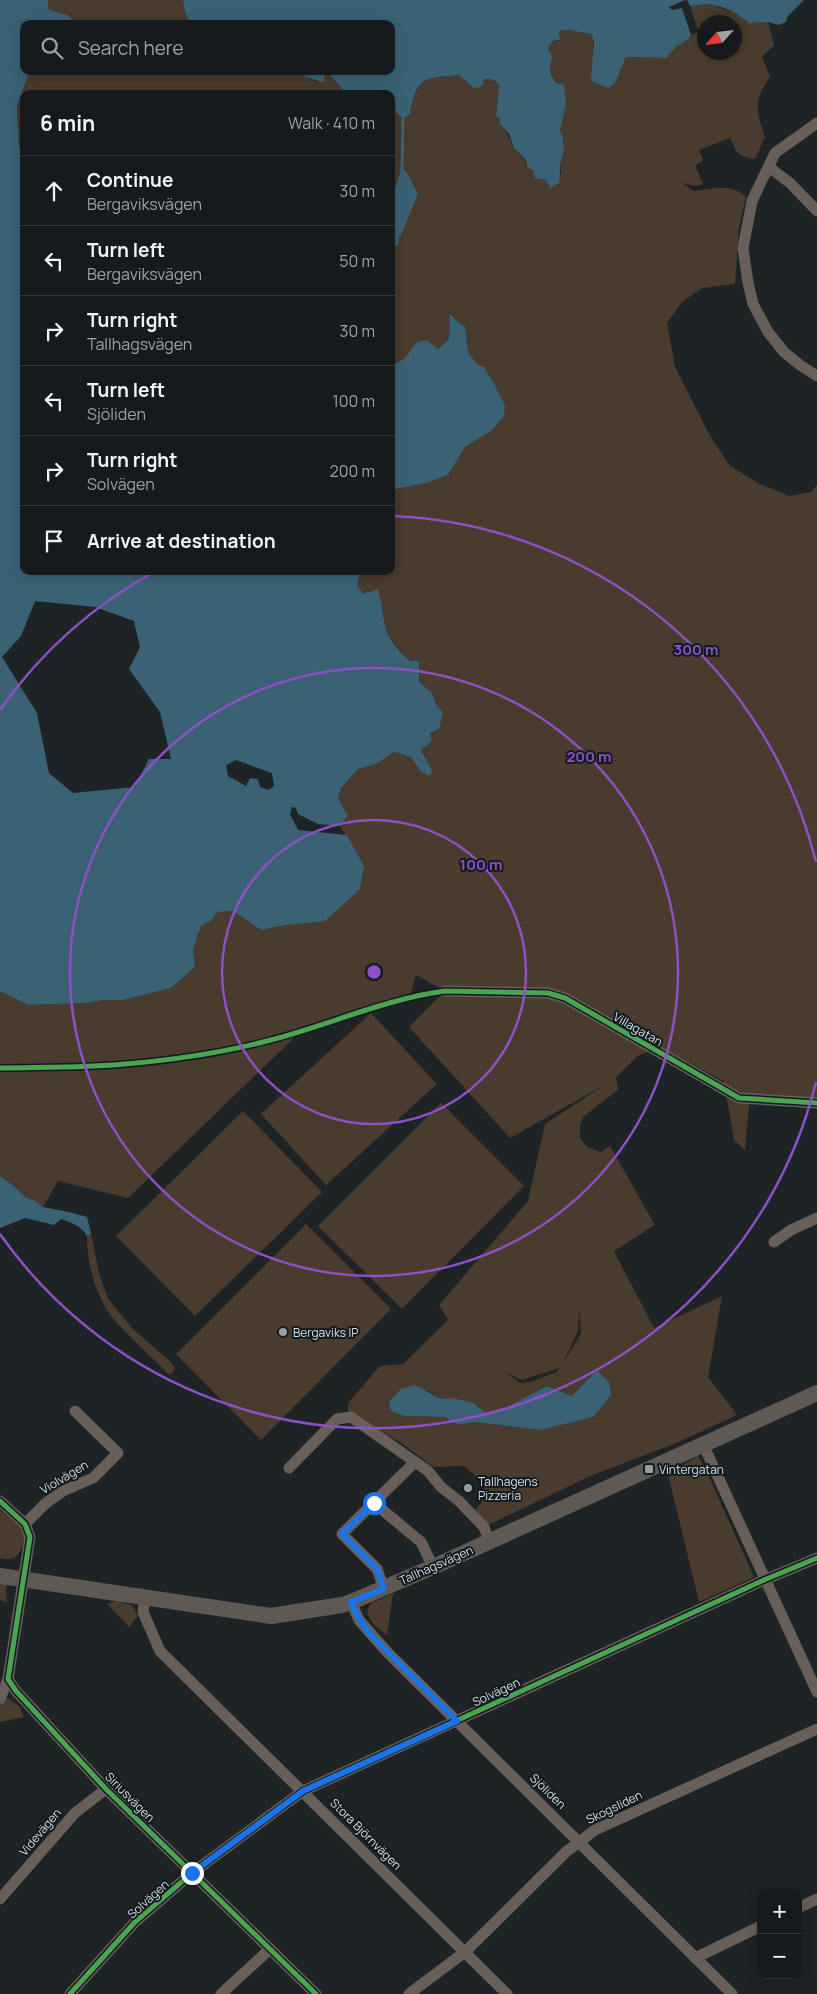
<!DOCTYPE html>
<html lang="en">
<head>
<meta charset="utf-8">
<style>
	:root { --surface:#161a1c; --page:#232729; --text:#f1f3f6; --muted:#9ea1a3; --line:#35383b }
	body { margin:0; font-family:Manrope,sans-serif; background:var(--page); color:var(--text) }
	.controls { position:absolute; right:15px; bottom:15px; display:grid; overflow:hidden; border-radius:10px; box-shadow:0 2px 12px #0003 }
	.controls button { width:45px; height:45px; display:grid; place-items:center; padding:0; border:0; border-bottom:1px solid var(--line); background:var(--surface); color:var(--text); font:25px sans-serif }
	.compass { position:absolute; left:697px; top:15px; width:45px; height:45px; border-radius:50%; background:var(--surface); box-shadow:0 2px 12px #0003; rotate:243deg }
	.stop { position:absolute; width:15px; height:15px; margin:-11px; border:4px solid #1a73e8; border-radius:50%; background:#fff }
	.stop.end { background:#1a73e8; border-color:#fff; box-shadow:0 1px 5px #0008 }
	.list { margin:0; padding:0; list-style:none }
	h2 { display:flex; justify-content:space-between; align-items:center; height:65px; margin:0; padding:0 20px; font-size:21px }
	h2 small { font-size:16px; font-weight:400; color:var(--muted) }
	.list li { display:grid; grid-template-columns:32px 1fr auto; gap:15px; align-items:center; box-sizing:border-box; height:70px; padding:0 20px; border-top:1px solid var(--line) }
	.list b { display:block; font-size:19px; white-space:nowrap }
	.list p { margin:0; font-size:16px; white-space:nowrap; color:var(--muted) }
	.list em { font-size:16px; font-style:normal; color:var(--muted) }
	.icon { flex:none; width:28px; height:28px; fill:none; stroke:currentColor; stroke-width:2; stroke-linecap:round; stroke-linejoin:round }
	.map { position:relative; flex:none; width:817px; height:1994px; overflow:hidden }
	.search { position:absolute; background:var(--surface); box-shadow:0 2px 12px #0003; left:20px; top:20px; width:375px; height:55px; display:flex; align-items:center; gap:12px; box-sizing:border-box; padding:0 18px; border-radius:10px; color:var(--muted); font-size:19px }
	.panel { position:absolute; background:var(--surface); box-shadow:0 2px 12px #0003; left:20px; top:90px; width:375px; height:485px; border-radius:10px }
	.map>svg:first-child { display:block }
	.green { fill:#493b2d; fill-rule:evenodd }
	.water { fill:#3a6274; fill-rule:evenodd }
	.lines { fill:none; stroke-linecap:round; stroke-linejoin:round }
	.stream { stroke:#3a6274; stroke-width:3 }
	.street { stroke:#675f58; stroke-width:11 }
	.secondary { stroke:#5f5953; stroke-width:16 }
	.cycleway-casing { stroke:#111b20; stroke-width:8 }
	.cycleway { stroke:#4ca352; stroke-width:5 }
	.route { stroke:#1a73e8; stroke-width:6 }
	.ring { fill:none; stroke:#8d50c6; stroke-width:2.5 }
	.poi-dot { fill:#969da0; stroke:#111b20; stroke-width:2 }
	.labels { text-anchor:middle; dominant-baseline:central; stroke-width:4; stroke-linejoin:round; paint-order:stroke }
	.street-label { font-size:12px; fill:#d7dee2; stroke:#111b20 }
	.poi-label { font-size:12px; fill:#d7dee2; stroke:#111b20; text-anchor:start }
	.centre { fill:#8d50c6; stroke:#111b20; stroke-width:2.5 }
	.ring-label { font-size:15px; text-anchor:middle; font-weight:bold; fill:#8d50c6; stroke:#111b20; stroke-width:4; stroke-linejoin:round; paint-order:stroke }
</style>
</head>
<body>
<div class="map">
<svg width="817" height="1994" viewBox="0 0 817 1994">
	<rect width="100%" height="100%" fill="#1e2326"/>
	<g class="green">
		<path d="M48,0H183C184,10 185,17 193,24H74L75,22L68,15L49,10Z"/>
		<path d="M707,4L732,11L749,23L768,22L774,45L762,57L770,76C753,103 756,109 765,137L755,159C736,156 738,154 730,138L699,150L703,161L695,165L703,184L698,186L681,183L694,191C712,189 733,183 746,197L739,227L735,284L702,288L682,302L667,323L675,367L709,434L730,466L760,484L789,496L811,492L817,485V1098L750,1095L745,1150L734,1140L724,1081L661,1048L639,1055L616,1077L618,1090L583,1117L580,1126V1138L587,1147L601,1152L610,1146L655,1225L614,1251L654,1328L722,1296L708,1377L737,1415L674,1444L590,1476L484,1527L472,1514L485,1498L483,1482L464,1466L433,1467L403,1444L348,1412V1403L380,1366L403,1364L448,1320L439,1305L528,1201L545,1124L606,1084L510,1138L409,1027L445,991L416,975L410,996L300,1032L128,1198L58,1181L43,1207L36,1201L25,1197L14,1186L0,1176V991L28,1005L85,1003L104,1000H123L171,988L195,967L193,949L201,926L211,921L218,912L233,911L261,930L287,925L360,889L364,866L340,826L348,816L338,798L341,788L358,769L376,764L394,752L411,757L420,771L429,776L433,772L421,750L443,712L436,704L432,693L419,683V661H412C380,636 387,625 378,589L363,595L357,584L361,571H391V490L427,483L448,475L465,447L491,431L505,405L484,367L477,364L468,352L465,326L459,323L451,313L449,339L438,349L427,340L417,342L404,359L392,365L391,368V238L397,239L402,167L391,201V100L395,104L396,112L410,114C419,76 422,79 459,75L473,88L486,79L494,80L499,85L496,116L500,119V124C509,134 508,139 515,149C519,155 525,157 526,165L533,170L538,179L545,180L551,187L561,174V160L564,151L563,137L560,131L562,121L559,83L555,82C548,71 551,59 548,47L552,42L558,41L560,39L559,31L568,30L591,34L593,38V48L616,79L626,57L666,58L677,46L689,39L691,35L699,32L690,6ZM704,22H734V52H704ZM579,1309L581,1334L563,1363L578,1331ZM559,1368L557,1372L530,1382L520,1383L505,1372L522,1380ZM547,1386L572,1396L592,1417L541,1430L475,1422L458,1425L445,1417L405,1416L428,1391L441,1399L474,1403L486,1413L499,1411Z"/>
		<path d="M30,71H303L307,78L319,82L325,74H329L347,94H24V157L19,147L17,105Z"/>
		<path d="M371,1013L437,1084L326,1185L261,1114Z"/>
		<path d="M441,1103L524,1186L402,1309L318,1226Z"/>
		<path d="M243,1111L322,1192L195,1316L116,1236Z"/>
		<path d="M306,1224L391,1309L261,1440L176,1354Z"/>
		<path d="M91,1233L99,1273L108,1299L134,1330L170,1361L175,1369L171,1374H168C151,1356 132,1340 116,1322C98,1304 86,1262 87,1236Z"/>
		<path d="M698,1456L706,1470L754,1577L699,1602L668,1474Z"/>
		<path d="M0,1510L21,1525L26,1540C19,1554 17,1562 0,1558Z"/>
		<path d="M0,1582L6,1583L7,1602L0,1600Z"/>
		<path d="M393,1593L387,1635L374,1625L367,1614L370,1604Z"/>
		<path d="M116,1601L132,1605L138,1616L129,1627L107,1604Z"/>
		<path d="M0,1693L19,1706L24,1717L0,1722Z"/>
	</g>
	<g class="water">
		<path d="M0,0H48L49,10L68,15L75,22L74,24H24V71H30L17,105L19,147L24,157V571H361L357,584L363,594L378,589C387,625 380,636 411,661H419V682L432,693L436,704L443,712L439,729L430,733L432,741L421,750L433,772L429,776L420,771L411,757L394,752L376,764L358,769L341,788L338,798L348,816L340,826L318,824L298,814L296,808L292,807L290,814L298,830L347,835L364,866L360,889L325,921L287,925L261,930L233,911L218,912L211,921L201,926L193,949L195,967L171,988L123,1000H104L85,1003L28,1005L0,991ZM35,601L95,607L134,621L140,647L129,669L160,712L171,759H149L135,787L73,793L49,773L37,713L2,657L21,636ZM236,760L272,773L274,786L268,790L260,787L258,779L250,778L246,786L228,776L226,765Z"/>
		<path d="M183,0H685L669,7L672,10L682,8L691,35L689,39L677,46L666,58L626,57L615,83L608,88L593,82L591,77L594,42L591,34L568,30L559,31L560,40L553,41L548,48L552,57L550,65L551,74L555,82L564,85L566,103L560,131L563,137L564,151L561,160L559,183L551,188L545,180L535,178L533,170L528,168L525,159L514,148L509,134L500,124V119L496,116L499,85L494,80L486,79L483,81L484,84L480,87L473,88L459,75C422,79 418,76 410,114L403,119L396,112L395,104L391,100V94H347L329,74H325L324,80L322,82L305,77L303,71H391V24H193C185,17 184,10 183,0Z"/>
		<path d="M687,0H804L787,17L786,22L779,25L768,22L749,23L732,11L721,7L707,4L690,6Z"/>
		<path d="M402,166L408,175L418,194L401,235L397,239L391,238V201Z"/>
		<path d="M450,313L459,323L465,326L468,352L477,364L484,367L494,384L505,405L504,416L491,431L465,447L448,475L427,483L391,490L392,365L404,359L417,342L427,340L438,349L449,339Z"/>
		<path d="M0,1176L14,1186L25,1197L36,1201L43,1207L69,1212L87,1217L91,1233L87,1236C81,1226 73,1223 61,1219L54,1225L25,1218L0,1228Z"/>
		<path d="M597,1370L609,1382L611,1395L593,1417L541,1430L475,1422L458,1425L445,1417L405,1416L391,1411L389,1402L401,1389L415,1385L441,1399L452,1398L474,1403L486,1413L499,1411L547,1386L572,1396Z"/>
	</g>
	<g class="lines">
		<g class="stream">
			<path d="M402,170L403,119"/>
			<path d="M391,248L397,243V236"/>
		</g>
		<g class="street">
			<path d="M817,123L775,153L752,201L743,248L748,283L753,304L768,332L784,352L800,365L817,376"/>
			<path d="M769,167L790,183L817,211"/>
			<path d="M445,991L548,993L565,998L739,1098L817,1103"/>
			<path d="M774,1242L791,1230L817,1218"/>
			<path d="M703,1444L817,1692"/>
			<path d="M289,1468L337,1419L351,1417L428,1471L441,1487L459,1501L484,1527L489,1541"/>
			<path d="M0,1501L25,1524L30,1537L8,1679L16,1691L106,1789L316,1994"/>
			<path d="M374,1503L421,1542L433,1567"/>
			<path d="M25,1524L46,1503L63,1491L93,1478L118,1453L75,1411"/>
			<path d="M384,1589L377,1569L342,1534L415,1462"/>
			<path d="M145,1597L143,1612L160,1651L507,1994"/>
			<path d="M351,1602L359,1620L388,1653L732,1994"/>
			<path d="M0,1699L8,1679"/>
			<path d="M0,1899L75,1813L106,1789"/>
			<path d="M798,1908L817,1899"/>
			<path d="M695,1958L761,1926"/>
			<path d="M70,1994L135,1922L192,1873L303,1791L764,1580L817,1558"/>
			<path d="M221,1994L270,1949"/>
			<path d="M409,1994L465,1952L566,1852L595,1830L817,1729"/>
		</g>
		<path class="secondary" d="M0,1576L271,1616L342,1605L351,1602L433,1567L817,1393"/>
		<g class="cycleway-casing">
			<g id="cycleway">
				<path d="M0,1068C41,1067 84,1068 125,1064C172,1060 221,1053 267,1041C327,1026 384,999 445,991L548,993L565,998L739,1098L817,1103"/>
				<path d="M0,1501L25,1524L30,1537L8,1679L16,1691L106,1789L316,1994"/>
				<path d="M70,1994L135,1922L192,1873L303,1791L764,1580L817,1558"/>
			</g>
		</g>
		<use href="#cycleway" class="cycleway"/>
	</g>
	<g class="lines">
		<path class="route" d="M192,1873L303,1791L457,1721L369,1633C361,1623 356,1614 351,1602L384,1589L377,1569L342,1534L374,1503"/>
	</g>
	<g class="ring">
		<circle cx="374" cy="972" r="152"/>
		<circle cx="374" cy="972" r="304"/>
		<path d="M816 1082A456 456 0 0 1 0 1234M0 710A456 456 0 0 1 156 571M394 516A456 456 0 0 1 816 862"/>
	</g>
	<g class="poi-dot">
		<circle cx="283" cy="1332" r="5"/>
		<rect x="644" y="1464" width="10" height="10" rx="2.5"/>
		<circle cx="468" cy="1488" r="5"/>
	</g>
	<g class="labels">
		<g class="street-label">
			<text transform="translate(638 1029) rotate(30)">Villagatan</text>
			<text transform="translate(64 1477) rotate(-31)">Violvägen</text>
			<text transform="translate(436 1565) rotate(-24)">Tallhagsvägen</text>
			<text transform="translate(496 1692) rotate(-25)">Solvägen</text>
			<text transform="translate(548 1791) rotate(44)">Sjöliden</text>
			<text transform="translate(130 1797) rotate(45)">Siriusvägen</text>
			<text transform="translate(614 1807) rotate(-26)">Skogsliden</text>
			<text transform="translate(40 1832) rotate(-50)">Videvägen</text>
			<text transform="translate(366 1834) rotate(45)">Stora Björnvägen</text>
			<text transform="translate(148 1899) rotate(-42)">Solvägen</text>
		</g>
		<g class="poi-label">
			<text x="293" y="1332">Bergaviks IP</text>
			<text x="659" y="1469">Vintergatan</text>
			<text x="478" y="1481">Tallhagens<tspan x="478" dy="14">Pizzeria</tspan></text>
		</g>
	</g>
	<circle cx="374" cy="972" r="8" class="centre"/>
	<g class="ring-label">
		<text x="696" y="655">300 m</text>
		<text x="589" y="762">200 m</text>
		<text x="481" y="870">100 m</text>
	</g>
</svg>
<div class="controls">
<button>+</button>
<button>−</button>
</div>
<svg class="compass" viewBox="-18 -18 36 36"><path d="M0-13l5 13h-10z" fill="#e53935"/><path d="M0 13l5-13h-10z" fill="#9ea1a3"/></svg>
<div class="stop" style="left:374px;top:1503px"></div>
<div class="stop end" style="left:192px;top:1873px"></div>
<div class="search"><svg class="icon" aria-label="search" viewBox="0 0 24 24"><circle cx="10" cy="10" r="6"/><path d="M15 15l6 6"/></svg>Search here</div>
<section class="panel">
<h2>6 min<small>Walk · 410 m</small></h2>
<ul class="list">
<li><svg class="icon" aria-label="ahead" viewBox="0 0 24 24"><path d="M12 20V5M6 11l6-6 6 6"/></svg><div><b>Continue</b><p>Bergaviksvägen</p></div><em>30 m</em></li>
<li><svg class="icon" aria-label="left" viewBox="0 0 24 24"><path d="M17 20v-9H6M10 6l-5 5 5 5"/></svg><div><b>Turn left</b><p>Bergaviksvägen</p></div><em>50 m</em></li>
<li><svg class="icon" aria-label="right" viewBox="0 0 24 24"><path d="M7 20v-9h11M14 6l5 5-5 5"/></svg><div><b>Turn right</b><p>Tallhagsvägen</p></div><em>30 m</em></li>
<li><svg class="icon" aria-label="left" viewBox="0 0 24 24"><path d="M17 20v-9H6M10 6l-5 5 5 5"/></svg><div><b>Turn left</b><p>Sjöliden</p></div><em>100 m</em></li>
<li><svg class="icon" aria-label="right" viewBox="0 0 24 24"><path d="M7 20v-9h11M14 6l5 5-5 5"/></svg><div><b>Turn right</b><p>Solvägen</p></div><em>200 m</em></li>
<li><svg class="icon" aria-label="arrive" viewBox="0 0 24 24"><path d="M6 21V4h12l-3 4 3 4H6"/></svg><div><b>Arrive at destination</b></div></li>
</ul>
</section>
</div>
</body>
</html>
